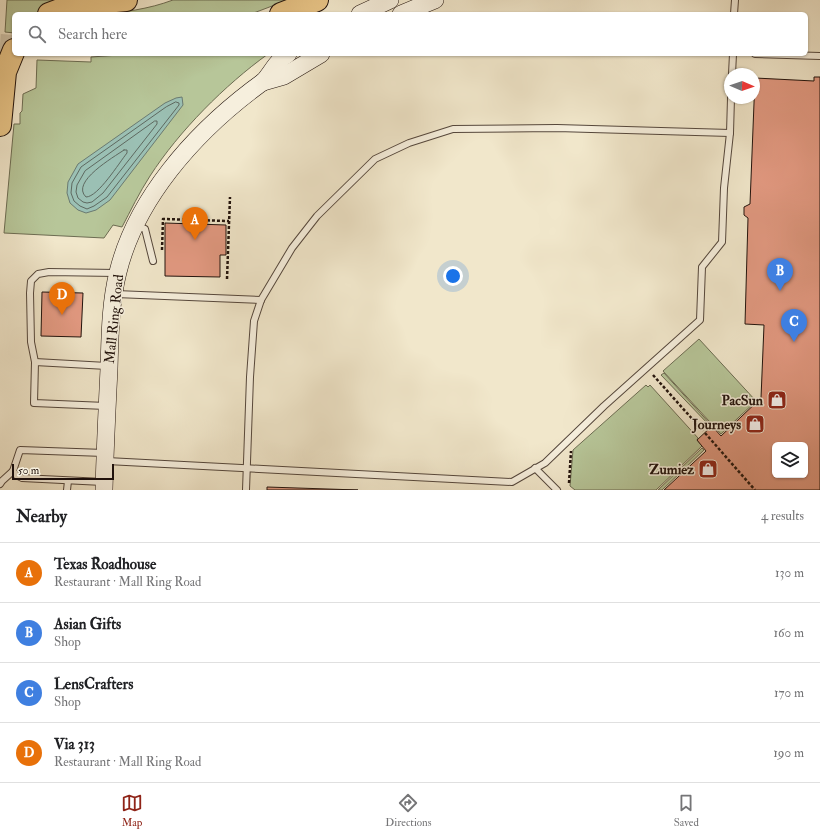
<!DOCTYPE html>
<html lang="en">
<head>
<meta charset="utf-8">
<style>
	:root { --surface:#fff; --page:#f6f6f6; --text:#202124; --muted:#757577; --line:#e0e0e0; --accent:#8f2418 }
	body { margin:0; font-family:"IM FELL Double Pica",serif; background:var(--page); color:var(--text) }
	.controls { position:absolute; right:12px; bottom:12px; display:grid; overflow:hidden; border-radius:6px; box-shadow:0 1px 3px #0004 }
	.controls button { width:36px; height:36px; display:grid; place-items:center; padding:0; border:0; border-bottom:1px solid var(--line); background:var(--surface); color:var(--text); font:20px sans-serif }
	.compass { position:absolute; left:724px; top:68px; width:36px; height:36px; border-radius:50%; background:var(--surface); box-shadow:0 1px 3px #0004; rotate:92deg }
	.scale { position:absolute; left:12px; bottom:10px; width:102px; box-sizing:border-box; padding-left:4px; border:2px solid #21120c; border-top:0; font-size:11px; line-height:14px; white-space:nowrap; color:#21120c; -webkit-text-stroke:3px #f6efdd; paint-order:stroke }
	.you { position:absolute; left:453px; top:276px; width:14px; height:14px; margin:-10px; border:3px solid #fff; border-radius:50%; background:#1a73e8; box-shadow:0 0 0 6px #1a73e833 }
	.badge { display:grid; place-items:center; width:26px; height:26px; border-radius:50%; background:var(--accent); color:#fff; font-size:13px; font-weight:700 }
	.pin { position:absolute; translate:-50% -33px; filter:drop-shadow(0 1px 2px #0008) }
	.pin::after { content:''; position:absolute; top:21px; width:14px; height:12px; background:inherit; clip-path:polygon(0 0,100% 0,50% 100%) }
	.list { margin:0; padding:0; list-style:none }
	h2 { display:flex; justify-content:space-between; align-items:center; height:52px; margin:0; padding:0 16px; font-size:17px }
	h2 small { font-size:13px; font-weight:400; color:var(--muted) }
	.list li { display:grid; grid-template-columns:26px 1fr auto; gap:12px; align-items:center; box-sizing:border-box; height:60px; padding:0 16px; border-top:1px solid var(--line) }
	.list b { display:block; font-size:15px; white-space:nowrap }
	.list p { margin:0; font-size:13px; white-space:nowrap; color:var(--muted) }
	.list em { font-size:13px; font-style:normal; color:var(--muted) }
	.icon { flex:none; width:22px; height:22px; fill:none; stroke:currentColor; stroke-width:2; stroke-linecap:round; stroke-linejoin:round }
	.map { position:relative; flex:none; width:820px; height:490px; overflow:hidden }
	.search { position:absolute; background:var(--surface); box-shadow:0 1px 3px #0004; left:12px; right:12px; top:12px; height:44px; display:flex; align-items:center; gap:10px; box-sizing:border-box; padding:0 14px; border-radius:6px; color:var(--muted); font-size:15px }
	.sheet { height:292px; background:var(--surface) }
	nav { display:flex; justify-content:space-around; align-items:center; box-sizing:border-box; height:56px; border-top:1px solid var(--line); background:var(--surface); font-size:11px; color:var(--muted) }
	nav a { display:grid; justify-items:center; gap:2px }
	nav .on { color:var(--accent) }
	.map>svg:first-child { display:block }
	.green { fill:#b7c699; stroke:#6c6c52 }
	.water { fill:#9bc0b4; stroke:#6a7a71 }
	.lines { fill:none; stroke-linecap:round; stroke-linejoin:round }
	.shore { stroke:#5e6960; stroke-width:1 }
	.building { fill:#e29981; stroke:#21120c; fill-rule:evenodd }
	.highway-tunnel { stroke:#d2c7ae; stroke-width:22; stroke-dasharray:22 11; stroke-linecap:butt }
	.lane-casing { stroke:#55473c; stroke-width:8 }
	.secondary-casing { stroke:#21120c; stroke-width:18 }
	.highway-casing { stroke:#21120c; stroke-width:24 }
	.path { stroke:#21120c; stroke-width:2.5; stroke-dasharray:3 2; stroke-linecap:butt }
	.lane { stroke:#f6efdd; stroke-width:6 }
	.secondary { stroke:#f6efdd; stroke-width:17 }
	.highway { stroke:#e8c486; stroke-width:22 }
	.labels { text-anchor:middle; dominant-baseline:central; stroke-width:3; stroke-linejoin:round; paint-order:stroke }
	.street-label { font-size:14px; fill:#21120c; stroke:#f6efdd }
	.poi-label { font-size:14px; font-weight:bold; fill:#21120c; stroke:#f6efdd; text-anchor:end }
</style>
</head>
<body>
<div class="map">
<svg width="820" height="490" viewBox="0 0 820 490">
	<rect width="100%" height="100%" fill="#f1e7cb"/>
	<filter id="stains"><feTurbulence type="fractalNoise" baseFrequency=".005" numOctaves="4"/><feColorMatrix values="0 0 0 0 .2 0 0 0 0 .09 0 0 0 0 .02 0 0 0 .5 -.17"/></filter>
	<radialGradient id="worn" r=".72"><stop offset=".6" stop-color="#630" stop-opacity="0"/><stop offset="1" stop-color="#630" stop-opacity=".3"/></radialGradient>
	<g class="green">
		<path d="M7,0H59L34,14H14V33L5,32Z"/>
		<path d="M173,0H288L251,14H96C122,13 149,9 173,0Z"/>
		<path d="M133,54H268C225,85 179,131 150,176C139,193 131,210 122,227L113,225L104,238L4,233L14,124H20V113L22,111L23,94L36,88L37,60L91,62V57Z"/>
		<path d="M699,339L756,401L721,434L663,371Z"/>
		<path d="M664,373L712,426H710L661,375Z"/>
		<path d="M646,385L648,387L650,385L698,438L697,440L702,446L656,490H575L570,486L573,450Z"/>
		<path d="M702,448L704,450L662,490H658Z"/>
	</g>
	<path class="water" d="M182,97L183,105L110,200L96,210L86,213L78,210L70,203L67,193L68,182L78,164L165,103L176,98Z"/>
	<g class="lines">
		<g class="shore">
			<path d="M176,102L179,103V105L107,197L94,206L87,209L80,206L74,201L71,193L72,183L81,167L166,107Z"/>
			<path d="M155,121H157V124L103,193L92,202L87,203L83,202L78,198L76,192L77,185L85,171Z"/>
			<path d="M124,150H127V153C119,163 98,197 86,197C70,182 114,157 124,150Z"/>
		</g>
	</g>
	<g class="building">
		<path d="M814,77H820V490H664L706,451L697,440L712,426L721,436L761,398L764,325L745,324L748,218L744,215V207L750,204L755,78L814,81ZM775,445H805V475H775Z"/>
		<path d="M165,223L226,225V255H220V277L165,276Z"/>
		<path d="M42,292L83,293L81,337L41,336Z"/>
		<path d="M267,487L358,490H267Z"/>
	</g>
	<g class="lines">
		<path class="highway-tunnel" d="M0,45L14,46"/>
		<g class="lane-casing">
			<g id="lane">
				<path d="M734,14L735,0"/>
				<path d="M755,54L820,56"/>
				<path d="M732,74L733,54"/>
				<path d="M136,225L145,229L153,261"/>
				<path d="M116,294L261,300"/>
				<path d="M35,362L31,342L30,293L31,281L38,274L49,272L116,273"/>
				<path d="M106,406L34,403L35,362L107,366"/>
				<path d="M107,461L512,482L545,463L604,406L700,320L702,267L722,242L724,188L730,133L731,98"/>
				<path d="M535,468L557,490"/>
				<path d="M103,482L22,478L16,475L13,471L20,450L104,453"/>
				<path d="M0,484L2,481L13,471"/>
				<path d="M67,490L68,481"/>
				<path d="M246,490L250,377L254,321L261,300L292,248L317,216L375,159L409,143L453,129L557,128L730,133"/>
			</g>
		</g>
		<g class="secondary-casing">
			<g id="secondary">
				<path d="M360,14L390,0"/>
				<path d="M401,14L435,0"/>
				<path d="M263,82L284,76L321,54"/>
				<path d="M104,490C105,450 107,409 109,369C110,337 110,304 118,272C136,199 193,135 252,90C256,87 260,84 264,81C272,72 277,60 288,54"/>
			</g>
		</g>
		<g class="highway-casing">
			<g id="highway">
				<path d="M49,14L73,5L126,0"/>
				<path d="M281,14L317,0"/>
				<path d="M0,125L5,72L14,50"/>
			</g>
		</g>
		<g class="path">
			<path d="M162,250L163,219L229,221"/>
			<path d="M227,279L230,197"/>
			<path d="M653,375L703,431"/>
			<path d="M705,433L755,490"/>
			<path d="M569,483L571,451"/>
		</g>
		<use href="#lane" class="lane"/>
		<use href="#secondary" class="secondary"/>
		<use href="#highway" class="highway"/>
	</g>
	<defs>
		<g id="shop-square" transform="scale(1)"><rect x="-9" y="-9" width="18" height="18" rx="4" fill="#8f2418" stroke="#f6efdd"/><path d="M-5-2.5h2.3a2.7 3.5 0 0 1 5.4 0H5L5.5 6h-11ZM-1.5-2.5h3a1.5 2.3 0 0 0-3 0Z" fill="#fff"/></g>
	</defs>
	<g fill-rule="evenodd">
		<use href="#shop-square" x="777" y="400"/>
		<use href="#shop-square" x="755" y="424"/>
		<use href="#shop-square" x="708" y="469"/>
	</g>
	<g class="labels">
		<g class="street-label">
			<text transform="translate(114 319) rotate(-84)">Mall Ring Road</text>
		</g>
		<g class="poi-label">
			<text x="763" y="400">PacSun</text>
			<text x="741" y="424">Journeys</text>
			<text x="694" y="469">Zumiez</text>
		</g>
	</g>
	<rect width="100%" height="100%" filter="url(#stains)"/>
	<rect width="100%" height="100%" fill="url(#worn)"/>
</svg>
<div class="controls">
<button><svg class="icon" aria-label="layers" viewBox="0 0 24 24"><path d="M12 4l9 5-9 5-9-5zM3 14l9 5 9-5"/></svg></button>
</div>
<svg class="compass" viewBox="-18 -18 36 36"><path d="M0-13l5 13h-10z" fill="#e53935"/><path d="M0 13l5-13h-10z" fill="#757577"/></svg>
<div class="scale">50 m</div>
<div class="you"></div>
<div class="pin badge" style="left:195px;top:240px;background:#e8710a">A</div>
<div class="pin badge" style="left:780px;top:291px;background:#3f7fe0">B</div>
<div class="pin badge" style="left:794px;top:342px;background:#3f7fe0">C</div>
<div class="pin badge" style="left:62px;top:315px;background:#e8710a">D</div>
<div class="search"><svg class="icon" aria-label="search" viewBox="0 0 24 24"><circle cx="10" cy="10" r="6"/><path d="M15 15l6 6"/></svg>Search here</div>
</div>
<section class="sheet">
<h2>Nearby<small>4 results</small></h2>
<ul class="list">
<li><span class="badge" style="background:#e8710a">A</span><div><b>Texas Roadhouse</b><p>Restaurant · Mall Ring Road</p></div><em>130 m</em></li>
<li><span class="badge" style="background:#3f7fe0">B</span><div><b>Asian Gifts</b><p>Shop</p></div><em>160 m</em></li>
<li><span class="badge" style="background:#3f7fe0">C</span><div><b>LensCrafters</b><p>Shop</p></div><em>170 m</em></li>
<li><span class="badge" style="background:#e8710a">D</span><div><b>Via 313</b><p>Restaurant · Mall Ring Road</p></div><em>190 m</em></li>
</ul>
</section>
<nav>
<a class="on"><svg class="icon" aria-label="map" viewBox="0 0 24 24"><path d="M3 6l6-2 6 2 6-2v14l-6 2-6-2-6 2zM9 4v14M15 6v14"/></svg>Map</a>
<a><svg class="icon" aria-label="directions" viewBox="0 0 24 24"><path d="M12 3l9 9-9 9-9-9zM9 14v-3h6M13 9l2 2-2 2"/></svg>Directions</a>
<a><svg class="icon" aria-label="saved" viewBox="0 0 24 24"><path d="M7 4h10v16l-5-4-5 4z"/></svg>Saved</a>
</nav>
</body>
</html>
